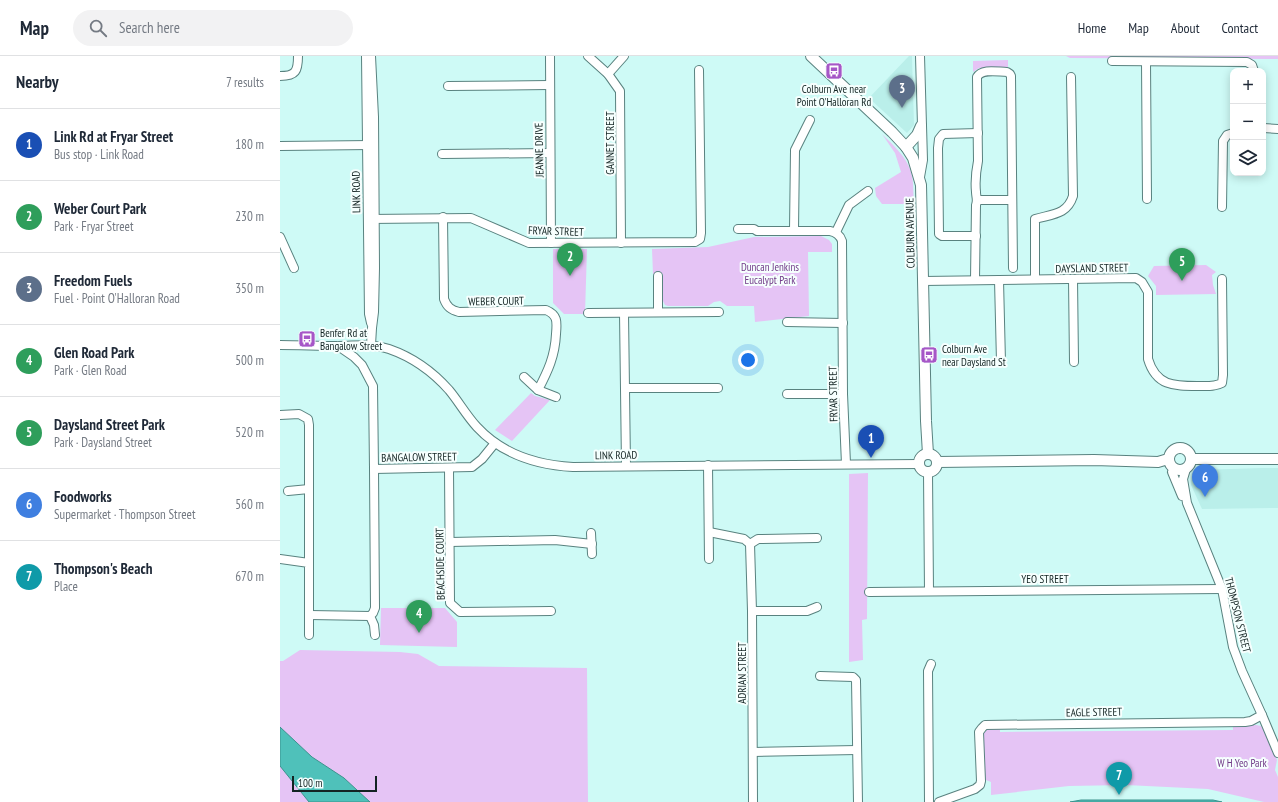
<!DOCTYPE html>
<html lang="en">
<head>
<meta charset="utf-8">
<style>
	:root { --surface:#fff; --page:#f2f2f3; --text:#1f2937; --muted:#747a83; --line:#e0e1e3; --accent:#a656c7 }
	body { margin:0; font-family:"PT Sans Narrow",sans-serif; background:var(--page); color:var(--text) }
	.controls { position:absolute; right:12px; top:12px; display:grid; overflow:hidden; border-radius:8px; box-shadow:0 2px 10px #0003 }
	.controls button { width:36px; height:36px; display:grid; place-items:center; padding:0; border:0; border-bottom:1px solid var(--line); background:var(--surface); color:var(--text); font:20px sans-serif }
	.scale { position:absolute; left:12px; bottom:10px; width:85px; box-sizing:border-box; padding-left:4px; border:2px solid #132423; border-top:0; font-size:11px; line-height:14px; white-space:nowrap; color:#132423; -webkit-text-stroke:3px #f6fffe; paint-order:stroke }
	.you { position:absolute; left:468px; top:304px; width:14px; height:14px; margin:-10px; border:3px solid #fff; border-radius:50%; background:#1a73e8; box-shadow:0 0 0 6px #1a73e833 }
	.badge { display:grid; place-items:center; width:26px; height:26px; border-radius:50%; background:var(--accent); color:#fff; font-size:13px; font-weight:700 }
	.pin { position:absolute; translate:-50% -33px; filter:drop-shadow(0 1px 2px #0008) }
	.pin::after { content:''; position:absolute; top:21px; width:14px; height:12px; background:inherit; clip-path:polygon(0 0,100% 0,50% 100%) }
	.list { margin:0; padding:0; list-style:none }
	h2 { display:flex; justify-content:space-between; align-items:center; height:52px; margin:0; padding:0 16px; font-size:17px }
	h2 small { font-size:13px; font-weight:400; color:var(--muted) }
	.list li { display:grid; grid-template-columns:26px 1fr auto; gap:12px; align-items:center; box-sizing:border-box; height:72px; padding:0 16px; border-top:1px solid var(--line) }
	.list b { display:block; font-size:15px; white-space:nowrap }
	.list p { margin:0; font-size:13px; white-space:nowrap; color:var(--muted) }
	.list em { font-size:13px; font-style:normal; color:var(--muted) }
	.icon { flex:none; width:22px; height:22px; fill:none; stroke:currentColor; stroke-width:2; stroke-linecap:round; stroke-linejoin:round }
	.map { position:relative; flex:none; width:998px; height:746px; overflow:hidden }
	header { display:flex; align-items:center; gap:24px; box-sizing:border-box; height:56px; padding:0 20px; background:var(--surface); border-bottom:1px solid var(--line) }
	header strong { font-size:19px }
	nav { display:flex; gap:22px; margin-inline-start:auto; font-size:14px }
	.search { width:280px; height:36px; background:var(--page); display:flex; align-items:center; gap:10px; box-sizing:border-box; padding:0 14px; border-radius:22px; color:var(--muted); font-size:15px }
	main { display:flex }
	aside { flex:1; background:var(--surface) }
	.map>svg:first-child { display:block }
	.built { fill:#baefea }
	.green { fill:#e5c4f5 }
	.water { fill:#4fc1ba; stroke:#3d928d }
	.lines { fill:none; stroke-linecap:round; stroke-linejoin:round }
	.minor-casing { stroke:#59827f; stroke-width:10 }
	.major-casing { stroke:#59827f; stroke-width:12 }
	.minor { stroke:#fff; stroke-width:8 }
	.major { stroke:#fff; stroke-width:10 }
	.labels { text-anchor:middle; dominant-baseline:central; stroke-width:4; stroke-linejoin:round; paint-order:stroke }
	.poi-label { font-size:11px; fill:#132423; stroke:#f6fffe; text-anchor:start }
	.street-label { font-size:11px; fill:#132423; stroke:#f6fffe }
	.park-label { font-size:11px; fill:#713b88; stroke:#f6fffe }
</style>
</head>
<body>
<header>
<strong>Map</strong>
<div class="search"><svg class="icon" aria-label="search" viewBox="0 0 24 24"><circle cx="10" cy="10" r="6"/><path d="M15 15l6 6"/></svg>Search here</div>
<nav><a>Home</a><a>Map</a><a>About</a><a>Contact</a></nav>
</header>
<main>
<aside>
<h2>Nearby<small>7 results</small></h2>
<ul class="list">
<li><span class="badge" style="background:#1a4fb4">1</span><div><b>Link Rd at Fryar Street</b><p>Bus stop · Link Road</p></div><em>180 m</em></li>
<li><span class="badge" style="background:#2e9e5b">2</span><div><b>Weber Court Park</b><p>Park · Fryar Street</p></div><em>230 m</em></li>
<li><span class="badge" style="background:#5c6f8a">3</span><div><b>Freedom Fuels</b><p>Fuel · Point O'Halloran Road</p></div><em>350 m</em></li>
<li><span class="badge" style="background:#2e9e5b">4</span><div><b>Glen Road Park</b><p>Park · Glen Road</p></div><em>500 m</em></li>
<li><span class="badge" style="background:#2e9e5b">5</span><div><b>Daysland Street Park</b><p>Park · Daysland Street</p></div><em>520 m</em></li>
<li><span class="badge" style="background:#3f7fe0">6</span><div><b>Foodworks</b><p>Supermarket · Thompson Street</p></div><em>560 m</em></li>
<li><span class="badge" style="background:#0f9aa8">7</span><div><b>Thompson's Beach</b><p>Place</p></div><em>670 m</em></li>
</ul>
</aside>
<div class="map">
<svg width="998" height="746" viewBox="0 0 998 746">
	<rect width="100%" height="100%" fill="#cefaf6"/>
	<g class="built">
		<path d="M629,0H632L634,69L627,77L589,42Z"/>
		<path d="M981,412H998V452L922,453L911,429L912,417L920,414Z"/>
	</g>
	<g class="green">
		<path d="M786,0H998V3L790,2Z"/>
		<path d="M728,4V12H699L693,16V5Z"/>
		<path d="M602,78C613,89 626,100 631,116C634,125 633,138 634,148H602L596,140L595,132L621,116L615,97Z"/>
		<path d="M541,180L549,184L552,188V196H528L529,260L475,266L474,250H447L440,245L434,246L428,250H388L385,249L383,245V218H373L372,193L428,191L474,181Z"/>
		<path d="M273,193H307L305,258H284L273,247Z"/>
		<path d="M926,209L936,216L932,219L933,229L936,238L876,239V230L868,220L874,210Z"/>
		<path d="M251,337L255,340L270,344L232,385L215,374Z"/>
		<path d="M588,417L587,563L582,564L583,604L569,606V418Z"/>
		<path d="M101,552H165L177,566V591L100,589Z"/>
		<path d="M20,594L120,596L138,598L159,610L307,612L308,746H0V605H3Z"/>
		<path d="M953,669H976L981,670L985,675L997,704L995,714L998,721V746H984L928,733L846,729L789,730L711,739V726L706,724L705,720L703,680C706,671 712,672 720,672V676L953,674Z"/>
	</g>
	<g class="water">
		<path d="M0,671L32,701L64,722L90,746H29L0,710Z"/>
		<path d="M801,744H933L942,746H790Z"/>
	</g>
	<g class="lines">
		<g class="minor-casing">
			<g id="minor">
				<path d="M86,0L89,258L91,267"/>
				<path d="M270,0L271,187"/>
				<path d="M308,0L328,18L340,35L341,187"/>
				<path d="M640,0L643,104L640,121"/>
				<path d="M832,5L967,6L972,9L974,15"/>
				<path d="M866,6L867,143"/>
				<path d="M328,18L344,0"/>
				<path d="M0,20C16,20 18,15 18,0"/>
				<path d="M168,30L269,29"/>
				<path d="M983,72L998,73"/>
				<path d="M0,90L91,89"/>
				<path d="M162,98L270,97"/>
				<path d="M698,144H732"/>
				<path d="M942,151L943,85L947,79L953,77"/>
				<path d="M163,161L164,243C167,251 171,254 179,256L266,254C278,259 277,266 276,278C275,300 268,315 258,334"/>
				<path d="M88,163L191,162L249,187L415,186L420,183L421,177L419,14"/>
				<path d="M458,173H474L477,175H550C556,176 560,179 562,185L563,338L566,408"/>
				<path d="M514,174L515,94L530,64"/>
				<path d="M556,176L569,149L588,135"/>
				<path d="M696,180H662L659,178L658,92L659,83L663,78L698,77"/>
				<path d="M0,181L14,212"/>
				<path d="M755,223V163C772,158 787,159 793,140L791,21"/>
				<path d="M793,223L794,306"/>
				<path d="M695,224L696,149C698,144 696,141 696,136C695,126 696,115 698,105L697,21C702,12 718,16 727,16L730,18L731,20L733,212"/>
				<path d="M719,224L721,306"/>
				<path d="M643,225L856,222L862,226L868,236V303C876,330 894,330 917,330C926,330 935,331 942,327L943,319L942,223"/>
				<path d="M378,256V220"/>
				<path d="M308,257L439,256"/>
				<path d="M344,257L346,410"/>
				<path d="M507,266L563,267"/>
				<path d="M0,289C19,289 39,290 58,290C76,290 92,287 109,293C132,301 153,316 169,334C179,346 186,359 197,371C222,398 257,409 293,411L640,408"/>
				<path d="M91,289L92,272L94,256L95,212L94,61L91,0"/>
				<path d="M58,290L74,301L82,309L93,330L94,413L192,411L202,403L215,387"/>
				<path d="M244,321L258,334L276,341"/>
				<path d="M346,332H438"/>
				<path d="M507,338H563"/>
				<path d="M0,359L19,358L28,363L29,369V507"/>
				<path d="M428,409L429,503"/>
				<path d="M169,412L170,547L180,556L271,555"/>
				<path d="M94,413L95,552L93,557L90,560L94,569L95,579"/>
				<path d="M894,413L892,416L902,440"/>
				<path d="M906,413L903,423L907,447L942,533L953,591L962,615L982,659L998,697"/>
				<path d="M648,416L649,535"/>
				<path d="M8,435L29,433"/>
				<path d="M429,476L464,483L470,488L478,483H482L537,482"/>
				<path d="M311,477L312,498"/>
				<path d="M170,486L275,484L312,488"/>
				<path d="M470,488L472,555L473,746"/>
				<path d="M0,503L29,507V579"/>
				<path d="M589,536L942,533"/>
				<path d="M472,555H527L537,551"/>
				<path d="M30,559L90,560"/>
				<path d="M540,620L573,621L576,624L578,746"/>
				<path d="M473,696L577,694"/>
				<path d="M649,746L648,615L651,608"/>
				<path d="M659,746L695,733L700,729L701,725L699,676L702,672L705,669L965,666L971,665L982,659"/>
			</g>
		</g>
		<g class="major-casing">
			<g id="major">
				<path d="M531,0L612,76L626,91L633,102L641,129L646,365L648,398"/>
				<path d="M626,91L637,79L641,70"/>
				<circle cx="900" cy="403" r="11"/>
				<circle cx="648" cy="407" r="9"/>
				<path d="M911,403H998"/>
				<path d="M657,406L814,404L878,406L888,403"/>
			</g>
		</g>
		<use href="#minor" class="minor"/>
		<use href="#major" class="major"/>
	</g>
	<defs>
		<g id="bus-square" transform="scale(0.9)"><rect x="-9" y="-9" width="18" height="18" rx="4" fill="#a656c7" stroke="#f6fffe"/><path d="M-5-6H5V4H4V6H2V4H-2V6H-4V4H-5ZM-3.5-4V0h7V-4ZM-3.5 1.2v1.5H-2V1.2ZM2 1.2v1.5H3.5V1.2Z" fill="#fff"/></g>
	</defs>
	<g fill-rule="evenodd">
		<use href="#bus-square" x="554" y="15"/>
		<use href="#bus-square" x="27" y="283"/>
		<use href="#bus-square" x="649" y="299"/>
	</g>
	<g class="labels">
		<g class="poi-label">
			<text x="554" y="33" text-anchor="middle">Colburn Ave near<tspan x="554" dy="13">Point O'Halloran Rd</tspan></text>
			<text x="40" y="277">Benfer Rd at<tspan x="40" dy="13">Bangalow Street</tspan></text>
			<text x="662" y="293">Colburn Ave<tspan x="662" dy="13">near Daysland St</tspan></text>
		</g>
		<g class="street-label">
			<text transform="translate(330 87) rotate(-90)">GANNET STREET</text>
			<text transform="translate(259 94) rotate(-91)">JEANNE DRIVE</text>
			<text transform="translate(76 136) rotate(-91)">LINK ROAD</text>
			<text transform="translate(276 175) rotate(2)">FRYAR STREET</text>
			<text transform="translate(630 177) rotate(-91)">COLBURN AVENUE</text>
			<text transform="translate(812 212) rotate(-1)">DAYSLAND STREET</text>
			<text transform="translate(216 245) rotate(-1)">WEBER COURT</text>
			<text transform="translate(553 338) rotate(-91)">FRYAR STREET</text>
			<text transform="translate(336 399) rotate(-1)">LINK ROAD</text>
			<text transform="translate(139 401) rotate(-1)">BANGALOW STREET</text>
			<text transform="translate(160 508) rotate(-91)">BEACHSIDE COURT</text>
			<text x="765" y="523">YEO STREET</text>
			<text transform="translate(958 559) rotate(76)">THOMPSON STREET</text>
			<text transform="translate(462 617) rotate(-90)">ADRIAN STREET</text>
			<text transform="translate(814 656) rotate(-1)">EAGLE STREET</text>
		</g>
		<g class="park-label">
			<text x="490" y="211">Duncan Jenkins<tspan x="490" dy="13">Eucalypt Park</tspan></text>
			<text x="962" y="707">W H Yeo Park</text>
		</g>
	</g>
</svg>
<div class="controls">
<button>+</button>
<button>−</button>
<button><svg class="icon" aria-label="layers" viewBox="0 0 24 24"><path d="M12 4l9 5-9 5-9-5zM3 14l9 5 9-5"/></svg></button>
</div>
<div class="scale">100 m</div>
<div class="you"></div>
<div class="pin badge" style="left:591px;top:402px;background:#1a4fb4">1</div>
<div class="pin badge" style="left:290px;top:220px;background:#2e9e5b">2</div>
<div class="pin badge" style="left:622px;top:52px;background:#5c6f8a">3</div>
<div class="pin badge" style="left:139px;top:577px;background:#2e9e5b">4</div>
<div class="pin badge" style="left:902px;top:225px;background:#2e9e5b">5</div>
<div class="pin badge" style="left:925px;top:441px;background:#3f7fe0">6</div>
<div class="pin badge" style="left:839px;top:739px;background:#0f9aa8">7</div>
</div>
</main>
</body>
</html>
